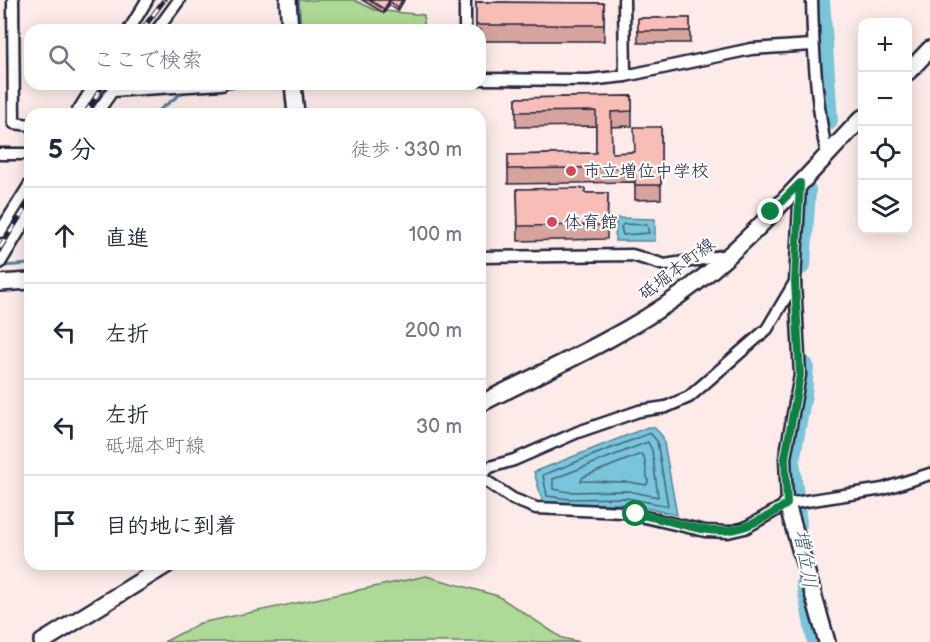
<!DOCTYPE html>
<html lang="ja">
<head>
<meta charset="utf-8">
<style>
	:root { --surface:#fff; --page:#f6f6f7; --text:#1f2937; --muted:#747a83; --line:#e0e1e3 }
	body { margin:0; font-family:"Balsamiq Sans","Klee One",sans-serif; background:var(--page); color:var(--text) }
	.controls { position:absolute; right:18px; top:18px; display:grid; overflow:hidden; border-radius:12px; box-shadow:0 3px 15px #0003 }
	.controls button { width:54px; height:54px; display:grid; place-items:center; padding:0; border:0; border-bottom:2px solid var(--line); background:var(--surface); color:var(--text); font:30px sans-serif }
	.stop { position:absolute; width:18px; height:18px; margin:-14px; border:4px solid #0b8043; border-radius:50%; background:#fff }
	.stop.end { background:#0b8043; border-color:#fff; box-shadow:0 2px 6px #0008 }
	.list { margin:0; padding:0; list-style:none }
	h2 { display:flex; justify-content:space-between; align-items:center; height:78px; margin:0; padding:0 24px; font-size:26px }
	h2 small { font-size:20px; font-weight:400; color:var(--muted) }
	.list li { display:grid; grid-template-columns:39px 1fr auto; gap:18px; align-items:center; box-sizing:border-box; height:96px; padding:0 24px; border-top:2px solid var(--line) }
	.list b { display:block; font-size:22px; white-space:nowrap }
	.list p { margin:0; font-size:20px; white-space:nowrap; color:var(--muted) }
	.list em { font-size:20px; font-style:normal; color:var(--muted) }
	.icon { flex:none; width:33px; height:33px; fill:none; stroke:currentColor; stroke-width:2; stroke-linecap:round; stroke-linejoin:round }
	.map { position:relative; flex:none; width:930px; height:642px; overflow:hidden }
	.search { position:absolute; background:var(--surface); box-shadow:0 3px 15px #0003; left:24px; top:24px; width:462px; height:66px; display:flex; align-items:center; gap:15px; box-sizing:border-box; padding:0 21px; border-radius:18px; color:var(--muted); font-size:22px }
	.panel { position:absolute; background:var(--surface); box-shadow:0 3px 15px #0003; left:24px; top:108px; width:462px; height:462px; border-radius:18px }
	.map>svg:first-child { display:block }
	.green { fill:#afd996; stroke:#687e68; stroke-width:1.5 }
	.water { fill:#79c5d9; stroke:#56849a; stroke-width:1.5 }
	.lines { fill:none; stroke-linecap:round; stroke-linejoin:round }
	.shore { stroke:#45637a; stroke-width:1.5 }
	.stream { stroke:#56849a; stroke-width:3 }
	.river { stroke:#79c5d9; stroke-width:20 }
	.street-casing { stroke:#22223b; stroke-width:15 }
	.secondary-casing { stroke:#22223b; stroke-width:20 }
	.street { stroke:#fff; stroke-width:10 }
	.secondary { stroke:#fff; stroke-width:15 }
	.rail-casing { stroke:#22223b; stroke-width:5 }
	.rail { stroke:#fff; stroke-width:3; stroke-dasharray:9; stroke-linecap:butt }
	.wall { fill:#d6a39d; stroke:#22223b; stroke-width:1.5 }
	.shaded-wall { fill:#ae8480; stroke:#22223b; stroke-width:1.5 }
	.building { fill:#f9bdb7; stroke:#22223b; stroke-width:1.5 }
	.route { stroke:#0b8043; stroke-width:8 }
	.poi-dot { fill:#d1495b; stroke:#fff; stroke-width:2 }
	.labels { text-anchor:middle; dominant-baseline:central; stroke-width:4.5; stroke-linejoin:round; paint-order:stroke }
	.poi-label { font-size:18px; fill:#22223b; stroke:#fff; text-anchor:start }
	.street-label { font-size:18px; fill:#22223b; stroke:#fff }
	.water-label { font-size:20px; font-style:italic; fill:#405b72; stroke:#fff }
</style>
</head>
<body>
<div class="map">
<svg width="930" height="642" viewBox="0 0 930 642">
	<rect width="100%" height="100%" fill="#fdebe9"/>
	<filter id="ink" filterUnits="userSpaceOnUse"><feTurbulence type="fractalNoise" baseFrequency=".0167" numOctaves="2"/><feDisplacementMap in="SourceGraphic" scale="12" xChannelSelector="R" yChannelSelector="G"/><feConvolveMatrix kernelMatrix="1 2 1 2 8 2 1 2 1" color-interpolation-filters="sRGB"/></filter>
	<g filter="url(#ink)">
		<g class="green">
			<path d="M299,0H354L375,10L424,15V30H301Z"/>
			<path d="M426,576L498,596L562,638L581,642H164L200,623Z"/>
		</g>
		<g class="water">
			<path d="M616,218L655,219V241H615Z"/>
			<path d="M648,427H654L663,437L677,515L627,504L543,503L534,472Z"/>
		</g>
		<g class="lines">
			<g class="shore">
				<path d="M624,224L647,225L649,233L623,235L621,227Z"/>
				<path d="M650,433L657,441L668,506L627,498L569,499L547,496L543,475Z"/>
				<path d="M648,442L652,450L658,497L628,491L569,492L553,489V479Z"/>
				<path d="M641,454L644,457L648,482L646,485L629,482L581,481L583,477Z"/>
			</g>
			<g class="stream">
				<path d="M298,0L299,30"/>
				<path d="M222,88L282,84"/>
				<path d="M154,114L186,90"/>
				<path d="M2,266L30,264"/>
			</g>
			<g class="river">
				<path d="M820,0L828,121"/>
				<path d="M801,265L806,190"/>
				<path d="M797,524L790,461L802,394L804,366"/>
				<path d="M806,583L817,642"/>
			</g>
			<g class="street-casing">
				<g id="street">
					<path d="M13,0L14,123L30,125"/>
					<path d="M465,0V30"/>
					<path d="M624,0L625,76"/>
					<path d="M812,0C813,52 816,104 827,155"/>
					<path d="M129,30L147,0"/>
					<path d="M157,30L179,0"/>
					<path d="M480,79L589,80L625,76L751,49L812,45"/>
					<path d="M112,91L222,84"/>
					<path d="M76,114L95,84"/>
					<path d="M96,114L115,87"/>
					<path d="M0,154H30"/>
					<path d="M0,232L30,184"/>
					<path d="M480,257L632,255L665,265L728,255"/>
					<path d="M0,263L30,213"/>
					<path d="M480,475L490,467L514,460L578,432L639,411L666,407L689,397L767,329L795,282"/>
					<path d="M480,477L513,499L536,508L623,512L705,531L728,532L745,528L787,504L883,489L930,474"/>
					<path d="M787,504L785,458L800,375L795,282L800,183"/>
				</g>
			</g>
			<g class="secondary-casing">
				<g id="secondary">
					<path d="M288,0L290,30"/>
					<path d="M908,72L930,49"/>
					<path d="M293,84L296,114"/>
					<path d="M0,283L30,281"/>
					<path d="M480,404C546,370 619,339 680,295C747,247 805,177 862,118"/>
					<path d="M787,504L827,642"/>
					<path d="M42,642L168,564"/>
				</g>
			</g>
			<use href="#street" class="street"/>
			<use href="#secondary" class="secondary"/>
			<g class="rail-casing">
				<g id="rail">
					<path d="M142,30L164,0"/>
					<path d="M85,114L104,84"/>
					<path d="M0,248L30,201"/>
				</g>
			</g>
			<use href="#rail" class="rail"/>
		</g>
		<g class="wall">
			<path d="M362,0H404L398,11L389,5L384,13Z"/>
			<path d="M476,2L604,3V41H480V30H476Z"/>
			<rect x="638" y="18" width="52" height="25"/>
			<path d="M632,96V126L611,127L612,153L635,152L661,127V199L635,200V182L508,184V155L596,153V126L516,127V98Z"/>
			<path d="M517,189L585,193H608L607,239L518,241Z"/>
		</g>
		<g class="shaded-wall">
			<path d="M402,0H404L398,11V7Z"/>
			<path d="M389,1V5L384,13V9Z"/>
		</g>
		<g class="building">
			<path d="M369,0H402L398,7L389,1L384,9Z"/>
			<path d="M476,2L604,3V25H476Z"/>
			<rect x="638" y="18" width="52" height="13"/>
			<path d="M632,96V111L611,112L612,153L635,152L634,127H661V185H635V167L508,169V155L596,153V111L516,112V98Z"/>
			<path d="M585,188V193H608L607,225L518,226L517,189Z"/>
		</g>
	</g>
	<g class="lines" filter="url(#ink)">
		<path class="route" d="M636,514C706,526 720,550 787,504L785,458L800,375L795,282L800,183L771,212"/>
	</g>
	<g class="poi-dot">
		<circle cx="571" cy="171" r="6"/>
		<circle cx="552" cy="222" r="6"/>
	</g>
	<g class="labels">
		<g class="poi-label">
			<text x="583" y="171">市立増位中学校</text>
			<text x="564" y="222">体育館</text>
		</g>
		<g class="street-label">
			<text transform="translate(677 269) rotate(-37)">砥堀本町線</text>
		</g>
		<g class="water-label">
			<text transform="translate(805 559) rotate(81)">増位川</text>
		</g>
	</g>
</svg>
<div class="controls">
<button>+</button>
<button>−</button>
<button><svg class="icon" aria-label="locate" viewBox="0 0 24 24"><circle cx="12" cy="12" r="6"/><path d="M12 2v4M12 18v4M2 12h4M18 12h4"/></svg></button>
<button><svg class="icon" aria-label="layers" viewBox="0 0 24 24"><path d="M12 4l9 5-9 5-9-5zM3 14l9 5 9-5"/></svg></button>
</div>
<div class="stop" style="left:636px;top:514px"></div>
<div class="stop end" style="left:771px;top:212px"></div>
<div class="search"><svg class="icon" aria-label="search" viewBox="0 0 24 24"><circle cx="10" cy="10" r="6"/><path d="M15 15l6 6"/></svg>ここで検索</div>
<section class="panel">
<h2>5 分<small>徒歩 · 330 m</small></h2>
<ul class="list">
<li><svg class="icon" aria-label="ahead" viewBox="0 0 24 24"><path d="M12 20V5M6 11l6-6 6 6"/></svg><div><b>直進</b></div><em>100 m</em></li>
<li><svg class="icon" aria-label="left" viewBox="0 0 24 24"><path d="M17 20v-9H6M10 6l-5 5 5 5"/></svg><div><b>左折</b></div><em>200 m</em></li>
<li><svg class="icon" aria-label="left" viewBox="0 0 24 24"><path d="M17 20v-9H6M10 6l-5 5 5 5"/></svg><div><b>左折</b><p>砥堀本町線</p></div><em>30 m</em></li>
<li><svg class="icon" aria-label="arrive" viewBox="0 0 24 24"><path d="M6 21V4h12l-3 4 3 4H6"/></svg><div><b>目的地に到着</b></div></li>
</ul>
</section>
</div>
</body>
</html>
